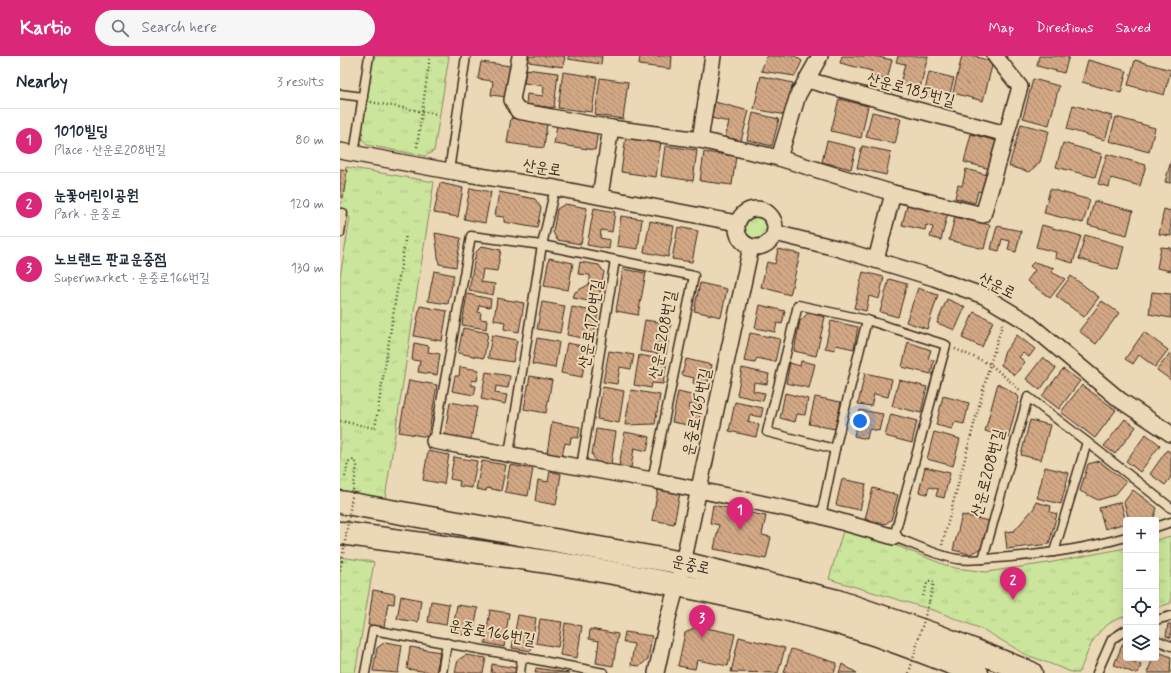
<!DOCTYPE html>
<html lang="en">
<head>
<meta charset="utf-8">
<style>
	:root { --surface:#fff; --page:#f6f6f7; --text:#1f2937; --muted:#747a83; --line:#e0e1e3; --accent:#db2777 }
	body { margin:0; font-family:Mynerve,"Poor Story",sans-serif; background:var(--page); color:var(--text) }
	.controls { position:absolute; right:12px; bottom:12px; display:grid; overflow:hidden; border-radius:4px; box-shadow:0 4px 16px #0002 }
	.controls button { width:36px; height:36px; display:grid; place-items:center; padding:0; border:0; border-bottom:1px solid var(--line); background:var(--surface); color:var(--text); font:20px sans-serif }
	.you { position:absolute; left:520px; top:365px; width:14px; height:14px; margin:-10px; border:3px solid #fff; border-radius:50%; background:#1a73e8; box-shadow:0 0 0 6px #1a73e833 }
	.badge { display:grid; place-items:center; width:26px; height:26px; border-radius:50%; background:var(--accent); color:#fff; font-size:13px; font-weight:700 }
	.pin { position:absolute; translate:-50% -33px; filter:drop-shadow(0 1px 2px #0008) }
	.pin::after { content:''; position:absolute; top:21px; width:14px; height:12px; background:inherit; clip-path:polygon(0 0,100% 0,50% 100%) }
	.list { margin:0; padding:0; list-style:none }
	h2 { display:flex; justify-content:space-between; align-items:center; height:52px; margin:0; padding:0 16px; font-size:17px }
	h2 small { font-size:13px; font-weight:400; color:var(--muted) }
	.list li { display:grid; grid-template-columns:26px 1fr auto; gap:12px; align-items:center; box-sizing:border-box; height:64px; padding:0 16px; border-top:1px solid var(--line) }
	.list b { display:block; font-size:15px; white-space:nowrap }
	.list p { margin:0; font-size:13px; white-space:nowrap; color:var(--muted) }
	.list em { font-size:13px; font-style:normal; color:var(--muted) }
	.icon { flex:none; width:22px; height:22px; fill:none; stroke:currentColor; stroke-width:2; stroke-linecap:round; stroke-linejoin:round }
	.map { position:relative; flex:none; width:831px; height:617px; overflow:hidden }
	header { display:flex; align-items:center; gap:24px; box-sizing:border-box; height:56px; padding:0 20px; background:var(--accent); color:#fff }
	header strong { font-size:19px }
	nav { display:flex; gap:22px; margin-inline-start:auto; font-size:14px }
	.search { width:280px; height:36px; background:var(--page); display:flex; align-items:center; gap:10px; box-sizing:border-box; padding:0 14px; border-radius:22px; color:var(--muted); font-size:15px }
	main { display:flex }
	aside { flex:1; background:var(--surface) }
	.map>svg:first-child { display:block }
	.grass { fill:url(#grass-tufts); stroke:#83885d }
	.building { fill:url(#building-back-hatch); stroke:#3b2a1e }
	.lines { fill:none; stroke-linecap:round; stroke-linejoin:round }
	.lane-casing { stroke:#3b2a1e; stroke-width:11 }
	.street-casing { stroke:#3b2a1e; stroke-width:18 }
	.secondary-casing { stroke:#3b2a1e; stroke-width:25 }
	.path { stroke:#3b2a1e; stroke-width:2.5; stroke-dasharray:1 3; stroke-linecap:butt }
	.lane { stroke:#ebd8b6; stroke-width:8 }
	.street { stroke:#ebd8b6; stroke-width:15 }
	.secondary { stroke:#ebd8b6; stroke-width:22 }
	.path-bridge { stroke:#3b2a1e; stroke-width:2.5; stroke-dasharray:1 3; stroke-linecap:butt }
	.labels { text-anchor:middle; dominant-baseline:central; stroke-width:4; stroke-linejoin:round; paint-order:stroke }
	.street-label { font-size:16px; fill:#3b2a1e; stroke:#ebd8b6 }
</style>
</head>
<body>
<header>
<strong>Kartio</strong>
<div class="search"><svg class="icon" aria-label="search" viewBox="0 0 24 24"><circle cx="10" cy="10" r="6"/><path d="M15 15l6 6"/></svg>Search here</div>
<nav><a>Map</a><a>Directions</a><a>Saved</a></nav>
</header>
<main>
<aside>
<h2>Nearby<small>3 results</small></h2>
<ul class="list">
<li><span class="badge">1</span><div><b>1010빌딩</b><p>Place · 산운로208번길</p></div><em>80 m</em></li>
<li><span class="badge">2</span><div><b>눈꽃어린이공원</b><p>Park · 운중로</p></div><em>120 m</em></li>
<li><span class="badge">3</span><div><b>노브랜드 판교운중점</b><p>Supermarket · 운중로166번길</p></div><em>130 m</em></li>
</ul>
</aside>
<div class="map">
<svg width="831" height="617" viewBox="0 0 831 617">
	<defs>
		<pattern id="grass-tufts" width="24" height="20" patternUnits="userSpaceOnUse"><rect width="24" height="20" fill="#cbe69c"/><path d="M3 7l-1-3M5 7V3M7 7l1-3M15 17l-1-3M17 17v-4M19 17l1-3" fill="none" stroke="#afc586"/></pattern>
		<pattern id="building-back-hatch" width="6" height="6" patternUnits="userSpaceOnUse"><rect width="6" height="6" fill="#d3a885"/><path d="M-1 5l2 2M0 0l6 6M5-1l2 2" fill="none" stroke="#ac896c"/></pattern>
	</defs>
	<rect width="100%" height="100%" fill="#ebd8b6"/>
	<filter id="ink" filterUnits="userSpaceOnUse"><feTurbulence type="fractalNoise" baseFrequency=".025" numOctaves="2"/><feDisplacementMap in="SourceGraphic" scale="8" xChannelSelector="R" yChannelSelector="G"/><feConvolveMatrix kernelMatrix="1 2 1 2 8 2 1 2 1" color-interpolation-filters="sRGB"/></filter>
	<g filter="url(#ink)">
		<g class="grass">
			<path d="M31,0H109L94,95L85,100L27,89L19,79Z"/>
			<path d="M6,111L94,126L44,449L0,440V221L10,162L1,151Z"/>
			<circle cx="416" cy="172" r="13"/>
			<path d="M503,475L560,491L605,509L615,512L647,516L708,507L786,492V560C754,570 751,589 739,617H734L685,598L644,574L596,555L489,523Z"/>
			<path d="M831,480V547L816,552V484Z"/>
			<path d="M0,501L34,506L15,617H0Z"/>
		</g>
		<g class="building">
			<path d="M189,0H225L223,11L189,6Z"/>
			<path d="M228,0H262L261,8L228,3Z"/>
			<path d="M300,0H332L331,13L299,9Z"/>
			<path d="M427,0H455L462,5L455,20L421,15Z"/>
			<path d="M502,0H534L552,4L547,24L530,20L532,15L500,7Z"/>
			<path d="M558,0H588L580,32L560,28L565,8L556,6Z"/>
			<path d="M622,0H637V1L653,6L643,45L613,37Z"/>
			<path d="M699,0H729L724,17L697,10Z"/>
			<path d="M748,4L787,15L781,37L742,26Z"/>
			<path d="M795,4L831,14L824,39L788,29Z"/>
			<path d="M141,6L171,10L167,41L151,39L153,25L138,23Z"/>
			<path d="M186,13L218,17L214,52L186,48L187,38L203,40L204,30L184,27Z"/>
			<path d="M223,16L257,21L252,56L218,52Z"/>
			<path d="M589,16L614,22L610,37L601,36L599,43L584,39Z"/>
			<path d="M421,20L453,27L446,59L414,53Z"/>
			<path d="M260,22L288,26L283,63L255,59Z"/>
			<path d="M693,23L719,30L709,69L683,62Z"/>
			<path d="M499,43L528,50L521,82L491,75Z"/>
			<path d="M375,46L409,55L401,85L385,81L389,66L371,62Z"/>
			<path d="M733,49L772,60L765,84L727,73Z"/>
			<path d="M532,56L561,63L555,88L526,81Z"/>
			<path d="M413,57L439,63L432,90L407,84Z"/>
			<path d="M776,61L815,72L809,96L769,85Z"/>
			<path d="M171,62L207,67L204,92L167,87Z"/>
			<path d="M681,68L709,75L700,106L689,116L669,110Z"/>
			<path d="M217,69L258,75L255,94L214,88Z"/>
			<path d="M631,78L657,85L650,113L624,106Z"/>
			<path d="M286,80L321,85L316,121L281,116Z"/>
			<path d="M487,85L516,92L511,113L482,106Z"/>
			<path d="M723,87L762,98L755,121L716,111Z"/>
			<path d="M325,90L357,94L353,125L321,120Z"/>
			<path d="M522,90L551,96L546,119L517,112Z"/>
			<path d="M364,96L396,100L392,129L360,125Z"/>
			<path d="M767,98L806,109L800,130L771,122L769,131L758,128Z"/>
			<path d="M831,105V127L825,126Z"/>
			<path d="M0,113L7,114L3,142L0,141Z"/>
			<path d="M626,113L651,120L647,137L638,135L635,147L615,142L618,129L622,130Z"/>
			<path d="M100,127L123,132L118,161L94,157Z"/>
			<path d="M130,132L151,136L145,167L124,163Z"/>
			<path d="M710,133L750,144L743,167L704,157Z"/>
			<path d="M159,136L195,143L201,152L197,172L164,166V161L155,160Z"/>
			<path d="M754,145L793,155L787,179L748,169Z"/>
			<path d="M568,146L608,156L601,184L590,181L593,171L586,169L585,174L562,169Z"/>
			<path d="M225,148L247,152L241,188L217,184L213,176L217,153Z"/>
			<path d="M254,152L275,156L272,176L261,174L260,182L270,184L269,193L247,189Z"/>
			<path d="M824,153L831,155V180L819,178Z"/>
			<path d="M281,160L302,163L298,193L277,190Z"/>
			<path d="M615,161L650,169L644,193L609,184Z"/>
			<path d="M310,165L334,170L328,201L304,196Z"/>
			<path d="M702,169L741,180L733,207L715,202L716,196L696,191Z"/>
			<path d="M657,170L681,175L676,196L668,194L670,185L662,183L659,195L651,193Z"/>
			<path d="M338,171L358,175L352,206L332,203Z"/>
			<path d="M95,177L121,182L116,211L99,208Z"/>
			<path d="M745,179L784,190L778,214L739,203Z"/>
			<path d="M142,190L161,194L157,215L143,213L141,226L155,228L153,239L129,234L136,196Z"/>
			<path d="M821,191L831,192V215L817,212Z"/>
			<path d="M438,193L460,198L450,239L421,231L427,206L435,208Z"/>
			<path d="M209,202L233,207L228,234L204,230Z"/>
			<path d="M240,206L259,209L264,216L258,247L233,242L235,236L250,228V219L238,218Z"/>
			<path d="M694,206L714,212L711,216L725,223L710,242L687,225L695,214L690,210Z"/>
			<path d="M283,213L306,217L298,259L276,255Z"/>
			<path d="M94,215L114,219L108,248L88,245Z"/>
			<path d="M523,216L544,221L539,243L529,240L526,255L514,252Z"/>
			<path d="M731,220L759,241L744,261L716,240Z"/>
			<path d="M549,223L567,228L558,261L540,256Z"/>
			<path d="M360,227L387,233L381,261L354,255Z"/>
			<path d="M578,232L598,239L587,273L566,266Z"/>
			<path d="M812,236L831,238V262L809,258Z"/>
			<path d="M127,238L151,243L150,251L139,249L138,256L141,257L140,263L147,264L146,273L122,269Z"/>
			<path d="M157,242L184,247L179,276L164,273L165,266L154,264Z"/>
			<path d="M607,243L625,251L615,274L597,267Z"/>
			<path d="M762,245L779,257L756,288L739,275Z"/>
			<path d="M202,246L225,250L220,277L197,273Z"/>
			<path d="M420,249L445,255L442,268L437,267L435,276L415,272Z"/>
			<path d="M80,250L107,255L102,285L74,280Z"/>
			<path d="M232,251L258,256L253,284L227,279Z"/>
			<path d="M634,256L653,265L642,291L622,282Z"/>
			<path d="M468,257L485,261L476,300L454,295L460,265Z"/>
			<path d="M305,264L331,268L326,299L300,295Z"/>
			<path d="M491,265L518,271L514,293L496,289L495,294L485,292Z"/>
			<path d="M123,272L148,277L144,302L118,297Z"/>
			<path d="M804,276L828,294L815,311L799,299L793,308L785,303Z"/>
			<path d="M410,277L440,283L435,306L417,302L415,307L404,305Z"/>
			<path d="M152,279L177,284L173,306L148,302Z"/>
			<path d="M677,279L695,293L689,301L683,297L679,301L685,306L675,319L661,309L664,297Z"/>
			<path d="M197,282L219,286L215,312L192,308Z"/>
			<path d="M568,286L591,294L588,303L594,304L591,318L562,311Z"/>
			<path d="M74,287L89,290L88,296L100,298L97,319L78,316L80,305L72,304Z"/>
			<path d="M227,287L247,291L242,321L221,317Z"/>
			<path d="M269,295L294,299L291,313L280,311L277,328L263,326Z"/>
			<path d="M830,297L831,298V324L817,314Z"/>
			<path d="M299,299L327,304L323,328L312,327L311,332L294,329Z"/>
			<path d="M703,301L716,312L700,334L686,323Z"/>
			<path d="M346,303L372,309L367,330L353,327L354,322L342,319Z"/>
			<path d="M461,305L475,308L469,332L446,327L450,307L460,310Z"/>
			<path d="M120,311L139,314L137,325L132,324L131,329L136,330L134,339L112,335L115,320H119Z"/>
			<path d="M402,312L429,318L427,328L414,326L413,335L425,337L423,345L397,339Z"/>
			<path d="M723,313L740,325L719,353L702,340Z"/>
			<path d="M146,316L170,320L168,332L156,330L155,337L167,339L165,348L141,343Z"/>
			<path d="M525,317L552,323L548,341L534,338L531,350L518,348Z"/>
			<path d="M190,320L212,324L206,357L184,353Z"/>
			<path d="M69,324L97,329L88,381L59,376Z"/>
			<path d="M559,324L587,331L581,357L552,350Z"/>
			<path d="M658,327L679,341L668,382L645,375Z"/>
			<path d="M742,329L776,354L755,382L721,356Z"/>
			<path d="M263,331L284,335L279,367L257,363Z"/>
			<path d="M291,334L320,339L315,368L285,369Z"/>
			<path d="M338,336L364,342L362,351L350,348L349,357L360,359L358,371L332,366Z"/>
			<path d="M445,337L468,343L465,359L457,358L455,366L440,362Z"/>
			<path d="M603,340L629,347L624,368L615,366L612,373L596,369Z"/>
			<path d="M475,341L501,346L495,373L469,368Z"/>
			<path d="M110,346L137,351L130,388L112,385L105,377Z"/>
			<path d="M395,346L423,352L421,361L410,359L408,366L419,369L416,381L389,375Z"/>
			<path d="M520,354L543,358L539,375L529,373L527,383L514,380Z"/>
			<path d="M551,358L577,365L572,387L545,380Z"/>
			<path d="M785,363L796,371L775,398L764,390Z"/>
			<path d="M690,364L710,369L701,404L681,399Z"/>
			<path d="M212,366L240,371L238,382L231,381L230,388L225,387L222,400L207,397Z"/>
			<path d="M256,373L276,376L271,408L256,406L252,398Z"/>
			<path d="M285,376L310,381L307,395L294,392L291,412L279,410Z"/>
			<path d="M594,376L620,383L613,410L587,403Z"/>
			<path d="M806,378L820,389L800,416L786,405Z"/>
			<path d="M827,394L831,397V421L825,429L810,418Z"/>
			<path d="M88,395L109,399L104,428L83,424Z"/>
			<path d="M114,401L137,405L132,432L119,430L120,425L110,423Z"/>
			<path d="M142,405L166,409L161,435L147,432L146,435L136,433Z"/>
			<path d="M759,405L786,426L775,439L758,444L740,435L748,408Z"/>
			<path d="M170,409L193,413L188,440L165,436Z"/>
			<path d="M585,411L610,417L604,442L596,440L598,433L589,431L587,438L579,436Z"/>
			<path d="M705,411L729,417L721,448L697,442Z"/>
			<path d="M210,415L221,418L216,449L195,445L198,424L208,426Z"/>
			<path d="M502,423L526,428L520,454L496,449Z"/>
			<path d="M533,432L558,439L551,464L545,468L525,463Z"/>
			<path d="M318,434L340,437L334,468L312,464Z"/>
			<path d="M793,434L817,452L813,464H789L784,446Z"/>
			<path d="M696,446L711,450L710,456L717,458L709,488L667,493L665,476L674,475L694,452Z"/>
			<path d="M781,446L786,467L765,473L759,452Z"/>
			<path d="M373,449L426,460L422,479L431,481L426,503L374,493L379,469L370,467Z"/>
			<path d="M622,459L649,465L642,492L630,498L613,494Z"/>
			<path d="M33,534L55,538L54,548L48,547L44,571L28,569Z"/>
			<path d="M61,540L81,544L78,566L57,563Z"/>
			<path d="M91,545L109,548L106,569L88,566Z"/>
			<path d="M117,549L138,552L133,580L112,577Z"/>
			<path d="M150,554L169,557L164,591L145,587Z"/>
			<path d="M178,559L196,562L191,595L172,592Z"/>
			<path d="M200,563L222,566L218,591L196,587Z"/>
			<path d="M225,567L242,570L237,602L220,599Z"/>
			<path d="M828,568H831V582L826,580Z"/>
			<path d="M357,570L395,578L388,610L357,604L355,613L338,610L345,577Z"/>
			<path d="M250,573L278,578L273,610L256,607L259,585L249,583Z"/>
			<path d="M285,576L312,580L308,603L300,610L291,609L294,588L283,586Z"/>
			<path d="M399,581L445,592L438,617L391,616Z"/>
			<path d="M45,586L62,589L58,617L33,615L37,592Z"/>
			<path d="M786,586V602H793L792,605L801,609L798,617H794L774,609L783,587Z"/>
			<path d="M70,591L100,596L96,617L67,613Z"/>
			<path d="M451,593L497,607L494,617H444Z"/>
			<path d="M816,595L831,601L830,617H807L813,602H816Z"/>
			<path d="M126,599L146,602L143,617H115L118,604Z"/>
			<path d="M152,608L177,612L176,617H151Z"/>
			<path d="M502,608L517,617H499Z"/>
			<path d="M196,612L229,617H195Z"/>
		</g>
		<g class="lines">
			<g class="lane-casing">
				<g id="lane">
					<path d="M0,38L23,41"/>
					<path d="M14,98L29,0"/>
					<path d="M109,115L126,0"/>
					<path d="M0,157H3L0,177"/>
					<path d="M94,385L131,180L202,189L215,132"/>
					<path d="M747,386L831,452"/>
					<path d="M495,393L427,376L458,249L527,264L606,289L554,481C573,488 598,500 617,503C630,505 644,503 657,502C701,499 744,493 786,481"/>
					<path d="M169,398L202,189L354,220L312,424"/>
					<path d="M241,411L275,204"/>
					<path d="M481,460L495,393L527,264"/>
					<path d="M816,471L831,466"/>
					<path d="M643,503L688,341L747,386L714,496"/>
					<path d="M816,564L831,560"/>
					<path d="M816,584L831,590"/>
					<path d="M25,617L33,574L182,601L264,617"/>
					<path d="M102,617L107,587"/>
					<path d="M180,617L182,601"/>
					<path d="M757,617L772,583L786,574"/>
				</g>
			</g>
			<g class="street-casing">
				<g id="street">
					<path d="M180,0L172,44L178,55L271,72L360,84L373,0"/>
					<path d="M480,0L458,39L439,102L553,137L643,159L680,31L655,0"/>
					<path d="M467,24L666,78"/>
					<path d="M360,84L439,102"/>
					<path d="M0,95L109,115L215,132L397,167"/>
					<path d="M260,140L271,72"/>
					<circle cx="416" cy="172" r="19"/>
					<path d="M435,177L496,192L594,222L644,240L687,266L780,344L831,378"/>
					<path d="M536,204L553,137"/>
					<path d="M94,385L312,424L481,460L554,481"/>
					<path d="M316,617L328,562L343,507L411,191"/>
				</g>
			</g>
			<g class="secondary-casing">
				<g id="secondary">
					<path d="M0,446L343,507L497,545L598,580L691,617"/>
					<path d="M0,477C159,498 320,519 476,561C531,575 584,596 637,617"/>
				</g>
			</g>
			<g class="path">
				<path d="M31,46L96,58"/>
				<path d="M77,91L90,0"/>
				<path d="M615,293L650,308L681,335"/>
				<path d="M0,365L35,372L66,178"/>
				<path d="M5,421L8,406L14,404L17,410L14,428"/>
				<path d="M602,489L650,308L663,266"/>
				<path d="M0,514L2,505"/>
				<path d="M583,540L587,528L590,525L594,526L589,546"/>
			</g>
			<use href="#lane" class="lane"/>
			<use href="#street" class="street"/>
			<use href="#secondary" class="secondary"/>
			<g class="path-bridge">
				<path d="M2,505L14,428"/>
				<path d="M569,617L589,546"/>
			</g>
		</g>
	</g>
	<g class="labels">
		<g class="street-label">
			<text transform="translate(571 34) rotate(15)">산운로185번길</text>
			<text transform="translate(202 112) rotate(9)">산운로</text>
			<text transform="translate(657 230) rotate(27)">산운로</text>
			<text transform="translate(251 268) rotate(-81)">산운로170번길</text>
			<text transform="translate(323 279) rotate(-79)">산운로208번길</text>
			<text transform="translate(357 356) rotate(-78)">운중로165번길</text>
			<text transform="translate(648 417) rotate(-75)">산운로208번길</text>
			<text transform="translate(351 509) rotate(13)">운중로</text>
			<text transform="translate(152 577) rotate(10)">운중로166번길</text>
		</g>
	</g>
</svg>
<div class="controls">
<button>+</button>
<button>−</button>
<button><svg class="icon" aria-label="locate" viewBox="0 0 24 24"><circle cx="12" cy="12" r="6"/><path d="M12 2v4M12 18v4M2 12h4M18 12h4"/></svg></button>
<button><svg class="icon" aria-label="layers" viewBox="0 0 24 24"><path d="M12 4l9 5-9 5-9-5zM3 14l9 5 9-5"/></svg></button>
</div>
<div class="you"></div>
<div class="pin badge" style="left:400px;top:474px">1</div>
<div class="pin badge" style="left:673px;top:544px">2</div>
<div class="pin badge" style="left:362px;top:582px">3</div>
</div>
</main>
</body>
</html>
